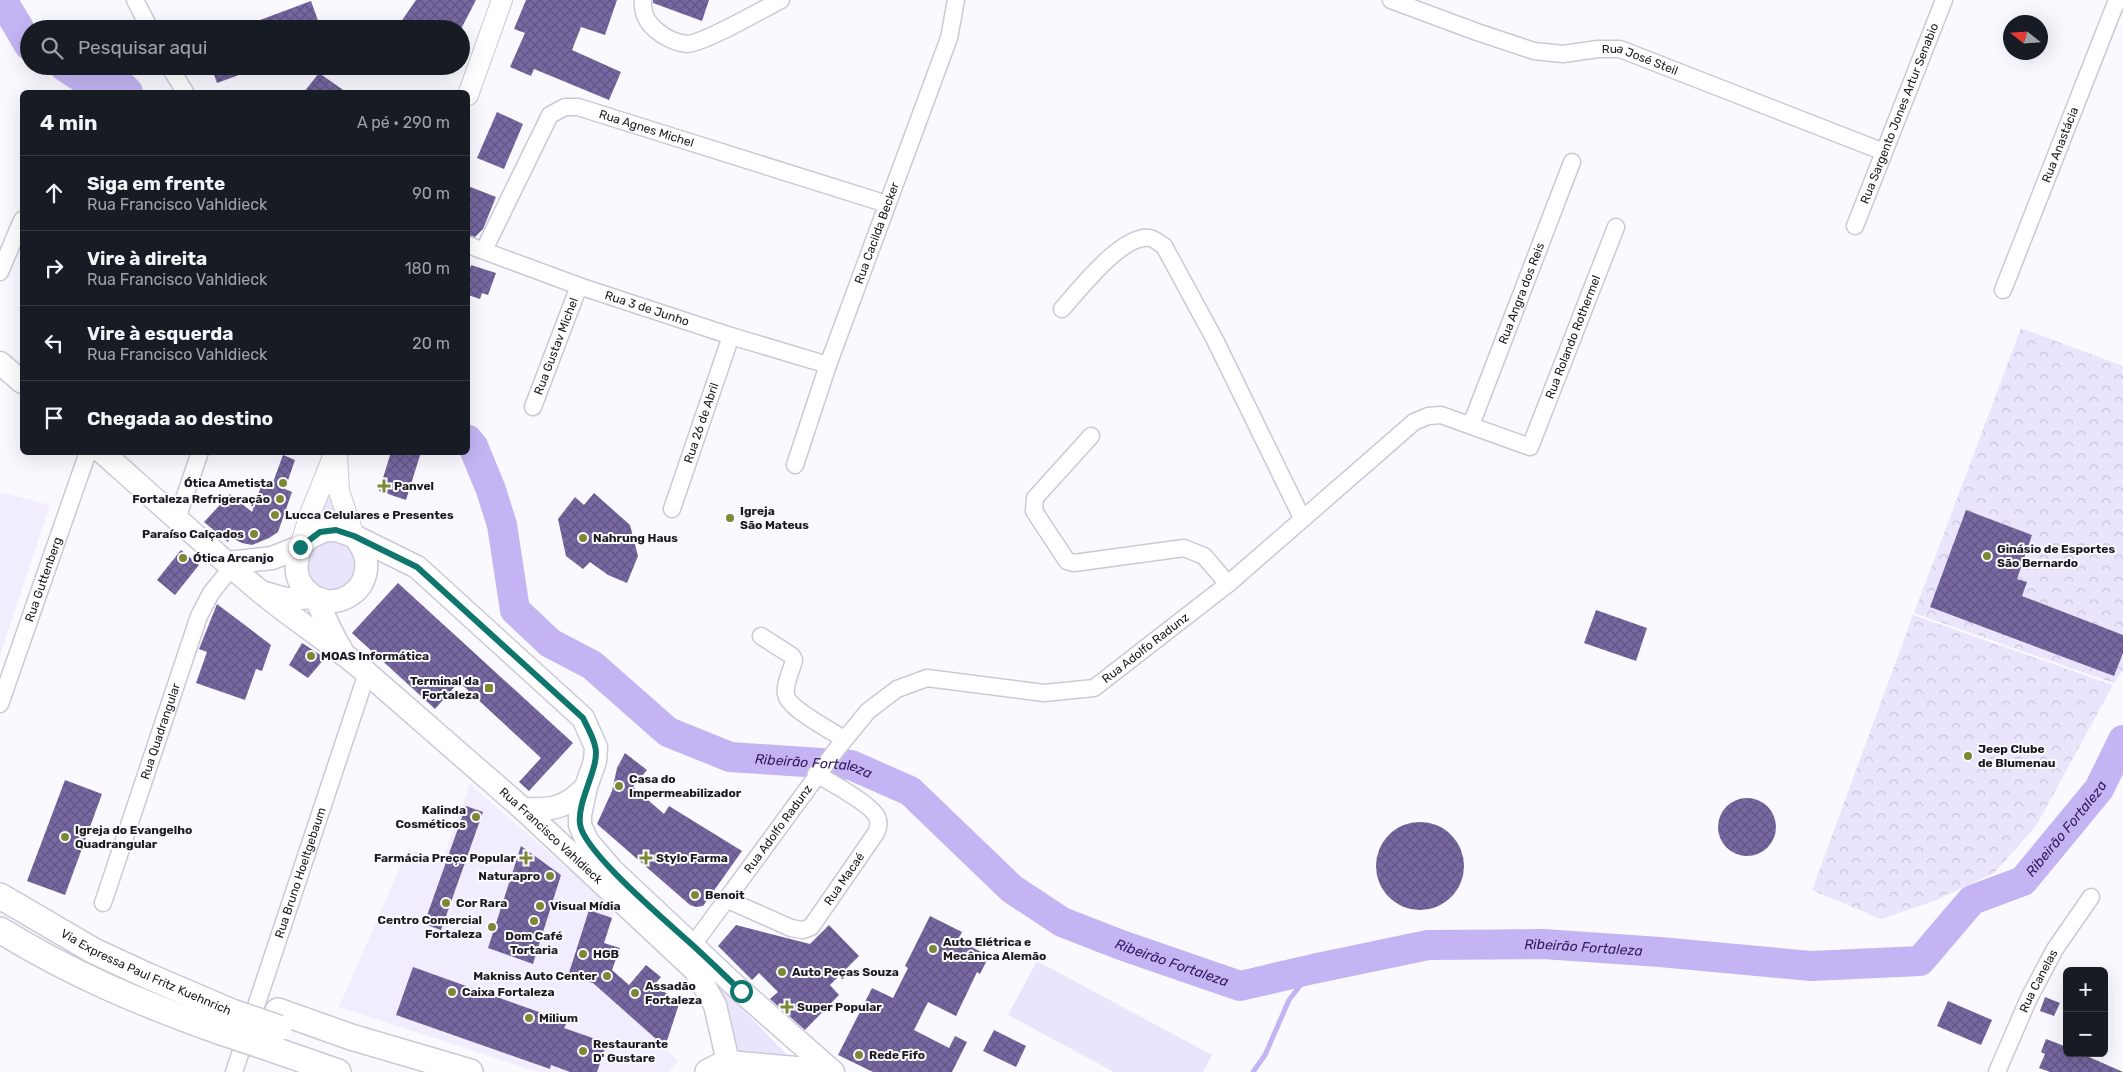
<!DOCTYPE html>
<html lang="pt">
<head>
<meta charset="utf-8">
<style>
	:root { --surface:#171b24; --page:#20242c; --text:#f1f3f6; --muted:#9ea1a6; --line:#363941 }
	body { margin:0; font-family:Rubik,sans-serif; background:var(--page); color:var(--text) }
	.controls { position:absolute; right:15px; bottom:15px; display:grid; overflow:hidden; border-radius:8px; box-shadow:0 5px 20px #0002 }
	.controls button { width:45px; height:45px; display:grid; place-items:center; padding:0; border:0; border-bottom:1px solid var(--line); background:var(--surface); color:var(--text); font:25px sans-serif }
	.compass { position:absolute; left:2003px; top:15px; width:45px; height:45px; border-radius:50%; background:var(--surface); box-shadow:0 5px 20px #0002; rotate:287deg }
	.stop { position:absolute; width:15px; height:15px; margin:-11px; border:4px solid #0f766e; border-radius:50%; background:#fff }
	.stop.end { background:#0f766e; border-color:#fff; box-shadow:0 1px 5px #0008 }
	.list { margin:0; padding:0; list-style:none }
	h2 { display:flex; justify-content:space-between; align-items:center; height:65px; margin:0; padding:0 20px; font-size:21px }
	h2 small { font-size:16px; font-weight:400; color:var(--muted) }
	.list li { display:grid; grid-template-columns:32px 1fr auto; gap:15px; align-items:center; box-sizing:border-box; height:75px; padding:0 20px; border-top:1px solid var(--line) }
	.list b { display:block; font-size:19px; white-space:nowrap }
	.list p { margin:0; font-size:16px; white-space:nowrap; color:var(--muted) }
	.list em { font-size:16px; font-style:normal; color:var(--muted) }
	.icon { flex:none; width:28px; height:28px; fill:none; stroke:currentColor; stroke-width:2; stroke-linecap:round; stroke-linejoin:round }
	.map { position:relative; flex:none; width:2123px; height:1072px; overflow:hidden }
	.search { position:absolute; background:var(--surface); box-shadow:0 5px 20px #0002; left:20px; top:20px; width:450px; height:55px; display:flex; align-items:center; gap:12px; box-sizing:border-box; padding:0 18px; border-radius:28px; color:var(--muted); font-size:19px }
	.panel { position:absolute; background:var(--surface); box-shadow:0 5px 20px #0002; left:20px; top:90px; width:450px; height:365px; border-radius:8px }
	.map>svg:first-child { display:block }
	.built { fill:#f1edff }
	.green { fill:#eae5fd }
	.park { fill:url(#park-crowns) }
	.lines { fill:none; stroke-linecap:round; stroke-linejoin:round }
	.stream { stroke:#c4b4f4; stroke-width:5 }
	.river { stroke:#c4b4f4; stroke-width:30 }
	.building { fill:url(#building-cross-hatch) }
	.minor-casing { stroke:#ccc9d7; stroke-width:19 }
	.tertiary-casing { stroke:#ccc9d7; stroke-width:22 }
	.secondary-casing { stroke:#ccc9d7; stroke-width:25 }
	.primary-casing { stroke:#ccc9d7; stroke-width:28 }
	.minor { stroke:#fff; stroke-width:16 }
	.tertiary { stroke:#fff; stroke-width:20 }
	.secondary { stroke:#fff; stroke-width:22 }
	.primary { stroke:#fff; stroke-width:25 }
	.primary-bridge-casing { stroke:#ccc9d7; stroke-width:28; stroke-linecap:butt }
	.primary-bridge { stroke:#fff; stroke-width:25 }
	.route { stroke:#0f766e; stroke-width:6 }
	.poi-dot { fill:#7d8835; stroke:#faf9ff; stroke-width:2 }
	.labels { text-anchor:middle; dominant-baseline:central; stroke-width:4; stroke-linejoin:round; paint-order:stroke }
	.street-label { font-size:12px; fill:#1b1a1f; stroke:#faf9ff }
	.poi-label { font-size:12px; font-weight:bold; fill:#1b1a1f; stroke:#faf9ff; text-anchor:start }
	.water-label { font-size:14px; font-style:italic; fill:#341760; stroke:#faf9ff }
</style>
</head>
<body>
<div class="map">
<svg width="2123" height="1072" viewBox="0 0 2123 1072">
	<defs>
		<pattern id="park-crowns" width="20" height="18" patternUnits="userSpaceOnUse" patternTransform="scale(1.25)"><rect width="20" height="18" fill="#eae5fd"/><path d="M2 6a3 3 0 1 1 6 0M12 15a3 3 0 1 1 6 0" fill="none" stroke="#c8c4d8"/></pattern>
		<pattern id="building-cross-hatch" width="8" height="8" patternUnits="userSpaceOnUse" patternTransform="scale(1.25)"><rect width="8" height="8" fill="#7868a2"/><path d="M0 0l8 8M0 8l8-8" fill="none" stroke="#625583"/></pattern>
	</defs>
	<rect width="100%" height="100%" fill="#faf9ff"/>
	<g class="built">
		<path d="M0,492L50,505L0,655Z"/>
		<path d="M470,784L615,910L593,983L665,1047L678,1061L669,1072H538L339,1007L408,849L442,860Z"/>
	</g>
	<g class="green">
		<path d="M327,484L345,523L312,527Z"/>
		<circle cx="332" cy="565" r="24"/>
		<path d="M1037,961L1212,1055L1203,1072H1114L1008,1015Z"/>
		<path d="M718,984L794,1062L741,1059Z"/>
	</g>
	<g class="park">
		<path d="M2021,328L2123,366V670L2114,683L1914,613Z"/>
		<path d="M1913,615L2113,685L2036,826L1994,873L1934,901L1881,919L1812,890Z"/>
	</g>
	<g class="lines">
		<path class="stream" d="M1253,1072L1265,1055L1289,1000L1313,969"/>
		<g class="river">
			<path d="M0,1L4,3L29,45"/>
			<path d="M64,66L79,76L123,87L128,92"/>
			<path id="s1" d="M468,440L473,446L491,490L502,525L515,610L550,643L592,665L668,732L730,757L851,765L910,791L1012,889L1062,922L1121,945L1240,986L1313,969L1428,945L1543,944L1660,952L1811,966L1920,961L1972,900L2023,881L2099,789L2123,740"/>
		</g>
	</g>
	<g class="building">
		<path d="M416,0H476L461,29H396Z"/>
		<path d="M526,0H617L605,35L581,27L572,50L621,72L609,100L534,69L531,76L510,67L525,33L514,29Z"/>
		<path d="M653,0H709L702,21L653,3Z"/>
		<path d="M311,1L321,29H242L241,27Z"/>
		<path d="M211,66H258V68L217,83Z"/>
		<path d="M319,73L346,92H304Z"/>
		<path d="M497,112L523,124L504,169L477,158Z"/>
		<path d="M468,186L496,197L483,229L475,237L468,235Z"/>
		<path d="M471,265L496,273L488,295L482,293L480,299L468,295V275Z"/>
		<path d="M391,452H421L406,500L379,491Z"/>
		<path d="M283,455L295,460L285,489L292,492L278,532L269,538L252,545L242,543L230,537L228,542L204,522L230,494L252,512L263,481L272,485Z"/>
		<path d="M594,493L630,525L638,556L627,583L608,575L590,562L583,569L566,556L558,519L575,497L584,505Z"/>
		<path d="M1966,510L2032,535L2017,579L2027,582L2022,596L2123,635V653L2114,676L1930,607Z"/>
		<path d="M181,550L199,565L175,595L157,580Z"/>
		<path d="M398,583L573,743L529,791L519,782L541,758L459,682L435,709L352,633Z"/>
		<path d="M217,604L271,645L262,671L256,669L245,700L196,683L207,652L199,649Z"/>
		<path d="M1596,610L1647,628L1636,661L1584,643Z"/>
		<path d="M302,643L325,658L308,678L289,665Z"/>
		<path d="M625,753L647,770L633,787L664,814L669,806L742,851L703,906L696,907L690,905L597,824L612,791L617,768Z"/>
		<path d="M65,780L102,794L65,895L27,881Z"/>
		<circle cx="1747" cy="827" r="29"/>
		<path d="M466,806L483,812L441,930L424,924Z"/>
		<circle cx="1420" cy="866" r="44"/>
		<path d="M521,846L561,875L533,964L488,948Z"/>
		<path d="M589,910L612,918L604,943L620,948L612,970L629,985L646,965L661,977L655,984L679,1004L665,1047L593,983L568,976Z"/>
		<path d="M930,916L962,932L958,940L989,956L980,974L977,972L956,1016L928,1002L914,1030L949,1048L955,1036L967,1042L952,1072H873L838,1055L872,988L893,998L908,968L905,966Z"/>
		<path d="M736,925L810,944L829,925L859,956L830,985L839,995L805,1030L770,999L778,992L759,973L752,980L718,946Z"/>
		<path d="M413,967L567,1022L564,1028L607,1043L597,1072H570L551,1065L550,1069L396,1015Z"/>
		<path d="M2045,997L2060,1003L2054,1016L2040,1011Z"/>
		<path d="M1948,1001L1992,1020L1981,1045L1937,1026Z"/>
		<path d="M994,1030L1026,1046L1016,1067L983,1051Z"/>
		<path d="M2046,1039L2067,1047V1053H2090L2089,1057L2123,1072H2050L2039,1068L2045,1054L2041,1052Z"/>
	</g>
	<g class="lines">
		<g class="minor-casing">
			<g id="minor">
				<path d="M135,0L150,29"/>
				<path d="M643,0C642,12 646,22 656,30C664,37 676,43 687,44C703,44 763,9 781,0"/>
				<path id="s2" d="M1391,0L1477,32L1534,51L1563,54L1598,49H1620L1884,152"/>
				<path d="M169,66L185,92"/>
				<path id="s3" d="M1855,226L1944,0"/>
				<path id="s4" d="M468,245L579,286L731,336L828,365"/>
				<path id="s5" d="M484,250L550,115L565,107H578L887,204"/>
				<path d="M0,272L22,220"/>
				<path id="s6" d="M2003,290L2117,0"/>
				<path d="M1062,309C1079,290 1123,233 1150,238C1155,239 1160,244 1164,246L1215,340L1302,518"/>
				<path id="s7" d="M533,407L579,286"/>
				<path id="s8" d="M1471,425L1572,162"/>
				<path d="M1091,436L1035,498L1034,511L1067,561L1074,563L1184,548L1204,556L1228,584"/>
				<path id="s9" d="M795,465L828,365L949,38L956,0"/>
				<path id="s10" d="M672,509L731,336"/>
				<path d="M177,519L200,452"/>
				<path d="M761,636L792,656L794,660C792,670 784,684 786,694C787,708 832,731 844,739"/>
				<path id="s11" d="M0,704L88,452"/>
				<path id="s12" d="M728,900L791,928L803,930L811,927L876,833C878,828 880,823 877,817C871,804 830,782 816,774"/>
				<path id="s13" d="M103,903L199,616L211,593L232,567"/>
				<path id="s14" d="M693,945L836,750L868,711L897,689L927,678L1044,693L1094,688L1228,584L1414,422L1428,416L1441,415L1530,447L1616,227"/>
				<path id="s15" d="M234,1072L367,673"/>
				<path id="s16" d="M1997,1072L2029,998L2055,949L2091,897"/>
			</g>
		</g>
		<g class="tertiary-casing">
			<g id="tertiary">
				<path d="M468,95L502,0"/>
				<path d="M337,455L339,491L354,536"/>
				<path d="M300,547L310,514L335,452"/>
			</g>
		</g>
		<g class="secondary-casing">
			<g id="secondary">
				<path d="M0,363L22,382"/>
				<path id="s17" d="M102,452C155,499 207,547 262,593C296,621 333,644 367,673L523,809L695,970L715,1005L728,1062L733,1072"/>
				<path d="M300,547C296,561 293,578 306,590C310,594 314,596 317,601C325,617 331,634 341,649"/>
				<path d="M227,563L272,558L300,547L310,537L326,530H336L354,536L417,567L583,718L596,747L595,761L586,787L580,815V825L587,841L612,870L741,991L833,1072"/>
				<path d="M265,593C272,595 280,598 288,599C297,599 306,596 315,598C319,598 323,600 326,601C343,603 361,592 365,575C369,560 364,548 354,536"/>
				<path d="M523,809C551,810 566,809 586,787"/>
				<path d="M728,1062L831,1071"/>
			</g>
		</g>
		<g class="primary-casing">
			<g id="primary">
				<path id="s18" d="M0,896L94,951L148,976L232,1012"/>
				<path d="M0,930C71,974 142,1004 221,1032"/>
				<path d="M278,1011L351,1037L470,1072"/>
				<path d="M266,1047L338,1072"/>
				<path d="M708,1072L728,1062"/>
			</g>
		</g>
		<use href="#minor" class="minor"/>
		<use href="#tertiary" class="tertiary"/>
		<use href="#secondary" class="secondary"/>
		<use href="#primary" class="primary"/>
		<g class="primary-bridge-casing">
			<g id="primary-bridge">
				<path d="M232,1012L279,1028"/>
				<path d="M221,1032L266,1047"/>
			</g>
		</g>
		<use href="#primary-bridge" class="primary-bridge"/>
	</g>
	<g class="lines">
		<path class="route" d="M300,547L320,532L336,530L354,536L417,567L583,718C587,727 593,736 595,746C601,766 577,799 580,824C583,851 665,920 688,941C706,957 723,974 741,991"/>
	</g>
	<g class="poi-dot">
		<circle cx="283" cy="483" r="5"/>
		<path d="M381.5 478.5h5v5h5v5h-5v5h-5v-5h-5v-5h5z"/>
		<circle cx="280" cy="499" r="5"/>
		<circle cx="275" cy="515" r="5"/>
		<circle cx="730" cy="518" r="5"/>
		<circle cx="254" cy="534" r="5"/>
		<circle cx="583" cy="538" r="5"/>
		<circle cx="1987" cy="556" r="5"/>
		<circle cx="183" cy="558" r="5"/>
		<circle cx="311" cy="656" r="5"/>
		<rect x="484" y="683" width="10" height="10" rx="2.5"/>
		<circle cx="1968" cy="756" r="5"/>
		<circle cx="619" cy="786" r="5"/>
		<circle cx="476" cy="817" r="5"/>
		<circle cx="65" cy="837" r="5"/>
		<path d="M523.5 850.5h5v5h5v5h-5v5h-5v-5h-5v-5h5z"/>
		<path d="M643.5 850.5h5v5h5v5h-5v5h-5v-5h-5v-5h5z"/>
		<circle cx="550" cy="876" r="5"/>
		<circle cx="695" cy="895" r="5"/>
		<circle cx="446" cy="903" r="5"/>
		<circle cx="540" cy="906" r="5"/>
		<circle cx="534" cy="921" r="5"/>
		<circle cx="492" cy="927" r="5"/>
		<circle cx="933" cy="949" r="5"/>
		<circle cx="583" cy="954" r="5"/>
		<circle cx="782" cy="972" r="5"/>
		<circle cx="607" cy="976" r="5"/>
		<circle cx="452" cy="992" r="5"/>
		<circle cx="635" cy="993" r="5"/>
		<path d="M784.5 999.5h5v5h5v5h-5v5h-5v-5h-5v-5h5z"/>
		<circle cx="529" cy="1018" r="5"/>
		<circle cx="583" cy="1051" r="5"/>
		<circle cx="859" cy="1055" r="5"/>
	</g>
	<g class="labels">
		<g class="street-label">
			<text stroke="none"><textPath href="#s2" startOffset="260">Rua José Steil</textPath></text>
			<text stroke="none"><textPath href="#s3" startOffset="121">Rua Sargento Jones Artur Senabio</textPath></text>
			<text stroke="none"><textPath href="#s5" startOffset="252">Rua Agnes Michel</textPath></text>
			<text stroke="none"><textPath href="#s6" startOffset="156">Rua Anastácia</textPath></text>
			<text stroke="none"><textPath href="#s9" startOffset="246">Rua Cacilda Becker</textPath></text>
			<text stroke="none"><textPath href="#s8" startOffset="141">Rua Angra dos Reis</textPath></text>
			<text stroke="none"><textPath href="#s4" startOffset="190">Rua 3 de Junho</textPath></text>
			<text stroke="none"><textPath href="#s14" startOffset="1186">Rua Rolando Rothermel</textPath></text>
			<text stroke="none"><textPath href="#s7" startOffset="65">Rua Gustav Michel</textPath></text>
			<text stroke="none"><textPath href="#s10" startOffset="91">Rua 26 de Abril</textPath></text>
			<text stroke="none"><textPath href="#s11" startOffset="132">Rua Guttenberg</textPath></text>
			<text stroke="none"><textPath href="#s14" startOffset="594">Rua Adolfo Radunz</textPath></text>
			<text stroke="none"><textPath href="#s13" startOffset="181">Rua Quadrangular</textPath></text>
			<text stroke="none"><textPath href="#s14" startOffset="144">Rua Adolfo Radunz</textPath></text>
			<text stroke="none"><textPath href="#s17" startOffset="591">Rua Francisco Vahldieck</textPath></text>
			<text stroke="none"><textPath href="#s15" startOffset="210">Rua Bruno Hoeltgebaum</textPath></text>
			<text stroke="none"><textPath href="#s12" startOffset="148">Rua Macaé</textPath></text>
			<text stroke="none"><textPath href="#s18" startOffset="165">Via Expressa Paul Fritz Kuehnrich</textPath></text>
			<text stroke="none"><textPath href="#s16" startOffset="100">Rua Canelas</textPath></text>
		</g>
		<g class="poi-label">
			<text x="273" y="483" text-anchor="end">Ótica Ametista</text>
			<text x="394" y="486">Panvel</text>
			<text x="270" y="499" text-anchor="end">Fortaleza Refrigeração</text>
			<text x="740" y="511">Igreja<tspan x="740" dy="14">São Mateus</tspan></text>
			<text x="285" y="515">Lucca Celulares e Presentes</text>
			<text x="244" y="534" text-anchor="end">Paraíso Calçados</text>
			<text x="593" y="538">Nahrung Haus</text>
			<text x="1997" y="549">Ginásio de Esportes<tspan x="1997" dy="14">São Bernardo</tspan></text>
			<text x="193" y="558">Ótica Arcanjo</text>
			<text x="321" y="656">MOAS Informática</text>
			<text x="479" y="681" text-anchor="end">Terminal da<tspan x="479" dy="14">Fortaleza</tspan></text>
			<text x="1978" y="749">Jeep Clube<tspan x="1978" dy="14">de Blumenau</tspan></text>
			<text x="629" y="779">Casa do<tspan x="629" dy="14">Impermeabilizador</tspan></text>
			<text x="466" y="810" text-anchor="end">Kalinda<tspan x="466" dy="14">Cosméticos</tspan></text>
			<text x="75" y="830">Igreja do Evangelho<tspan x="75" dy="14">Quadrangular</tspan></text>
			<text x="516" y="858" text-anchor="end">Farmácia Preço Popular</text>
			<text x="656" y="858">Stylo Farma</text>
			<text x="540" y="876" text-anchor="end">Naturapro</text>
			<text x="705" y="895">Benoit</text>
			<text x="456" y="903">Cor Rara</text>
			<text x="550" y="906">Visual Mídia</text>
			<text x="482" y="920" text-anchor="end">Centro Comercial<tspan x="482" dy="14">Fortaleza</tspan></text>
			<text x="534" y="936" text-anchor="middle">Dom Café<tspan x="534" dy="14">Tortaria</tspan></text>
			<text x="943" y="942">Auto Elétrica e<tspan x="943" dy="14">Mecânica Alemão</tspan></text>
			<text x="593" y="954">HGB</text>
			<text x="792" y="972">Auto Peças Souza</text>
			<text x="597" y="976" text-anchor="end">Makniss Auto Center</text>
			<text x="645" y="986">Assadão<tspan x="645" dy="14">Fortaleza</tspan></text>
			<text x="462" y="992">Caixa Fortaleza</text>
			<text x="797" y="1007">Super Popular</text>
			<text x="539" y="1018">Milium</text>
			<text x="593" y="1044">Restaurante<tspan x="593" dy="14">D' Gustare</tspan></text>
			<text x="869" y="1055">Rede Fifo</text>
		</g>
		<g class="water-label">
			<text stroke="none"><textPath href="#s1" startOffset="526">Ribeirão Fortaleza</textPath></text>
			<text stroke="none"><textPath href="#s1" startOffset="1906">Ribeirão Fortaleza</textPath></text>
			<text stroke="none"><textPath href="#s1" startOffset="1366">Ribeirão Fortaleza</textPath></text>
			<text stroke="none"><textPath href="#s1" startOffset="946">Ribeirão Fortaleza</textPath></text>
		</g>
	</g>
</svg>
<div class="controls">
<button>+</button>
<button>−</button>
</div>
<svg class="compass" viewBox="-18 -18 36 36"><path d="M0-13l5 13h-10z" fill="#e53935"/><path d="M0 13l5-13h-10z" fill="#9ea1a6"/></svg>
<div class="stop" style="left:741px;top:991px"></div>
<div class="stop end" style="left:300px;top:547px"></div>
<div class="search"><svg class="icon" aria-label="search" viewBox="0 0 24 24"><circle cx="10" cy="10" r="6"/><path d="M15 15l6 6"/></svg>Pesquisar aqui</div>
<section class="panel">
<h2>4 min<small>A pé · 290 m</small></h2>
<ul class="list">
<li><svg class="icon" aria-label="ahead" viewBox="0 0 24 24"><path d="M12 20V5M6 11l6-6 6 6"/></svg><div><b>Siga em frente</b><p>Rua Francisco Vahldieck</p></div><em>90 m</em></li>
<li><svg class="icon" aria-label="right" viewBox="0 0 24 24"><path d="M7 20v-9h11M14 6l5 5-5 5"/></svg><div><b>Vire à direita</b><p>Rua Francisco Vahldieck</p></div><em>180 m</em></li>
<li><svg class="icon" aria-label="left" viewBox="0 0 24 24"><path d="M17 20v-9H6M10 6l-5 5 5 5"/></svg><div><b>Vire à esquerda</b><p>Rua Francisco Vahldieck</p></div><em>20 m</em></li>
<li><svg class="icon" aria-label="arrive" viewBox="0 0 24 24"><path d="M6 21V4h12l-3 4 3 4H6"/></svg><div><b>Chegada ao destino</b></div></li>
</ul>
</section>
</div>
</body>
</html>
